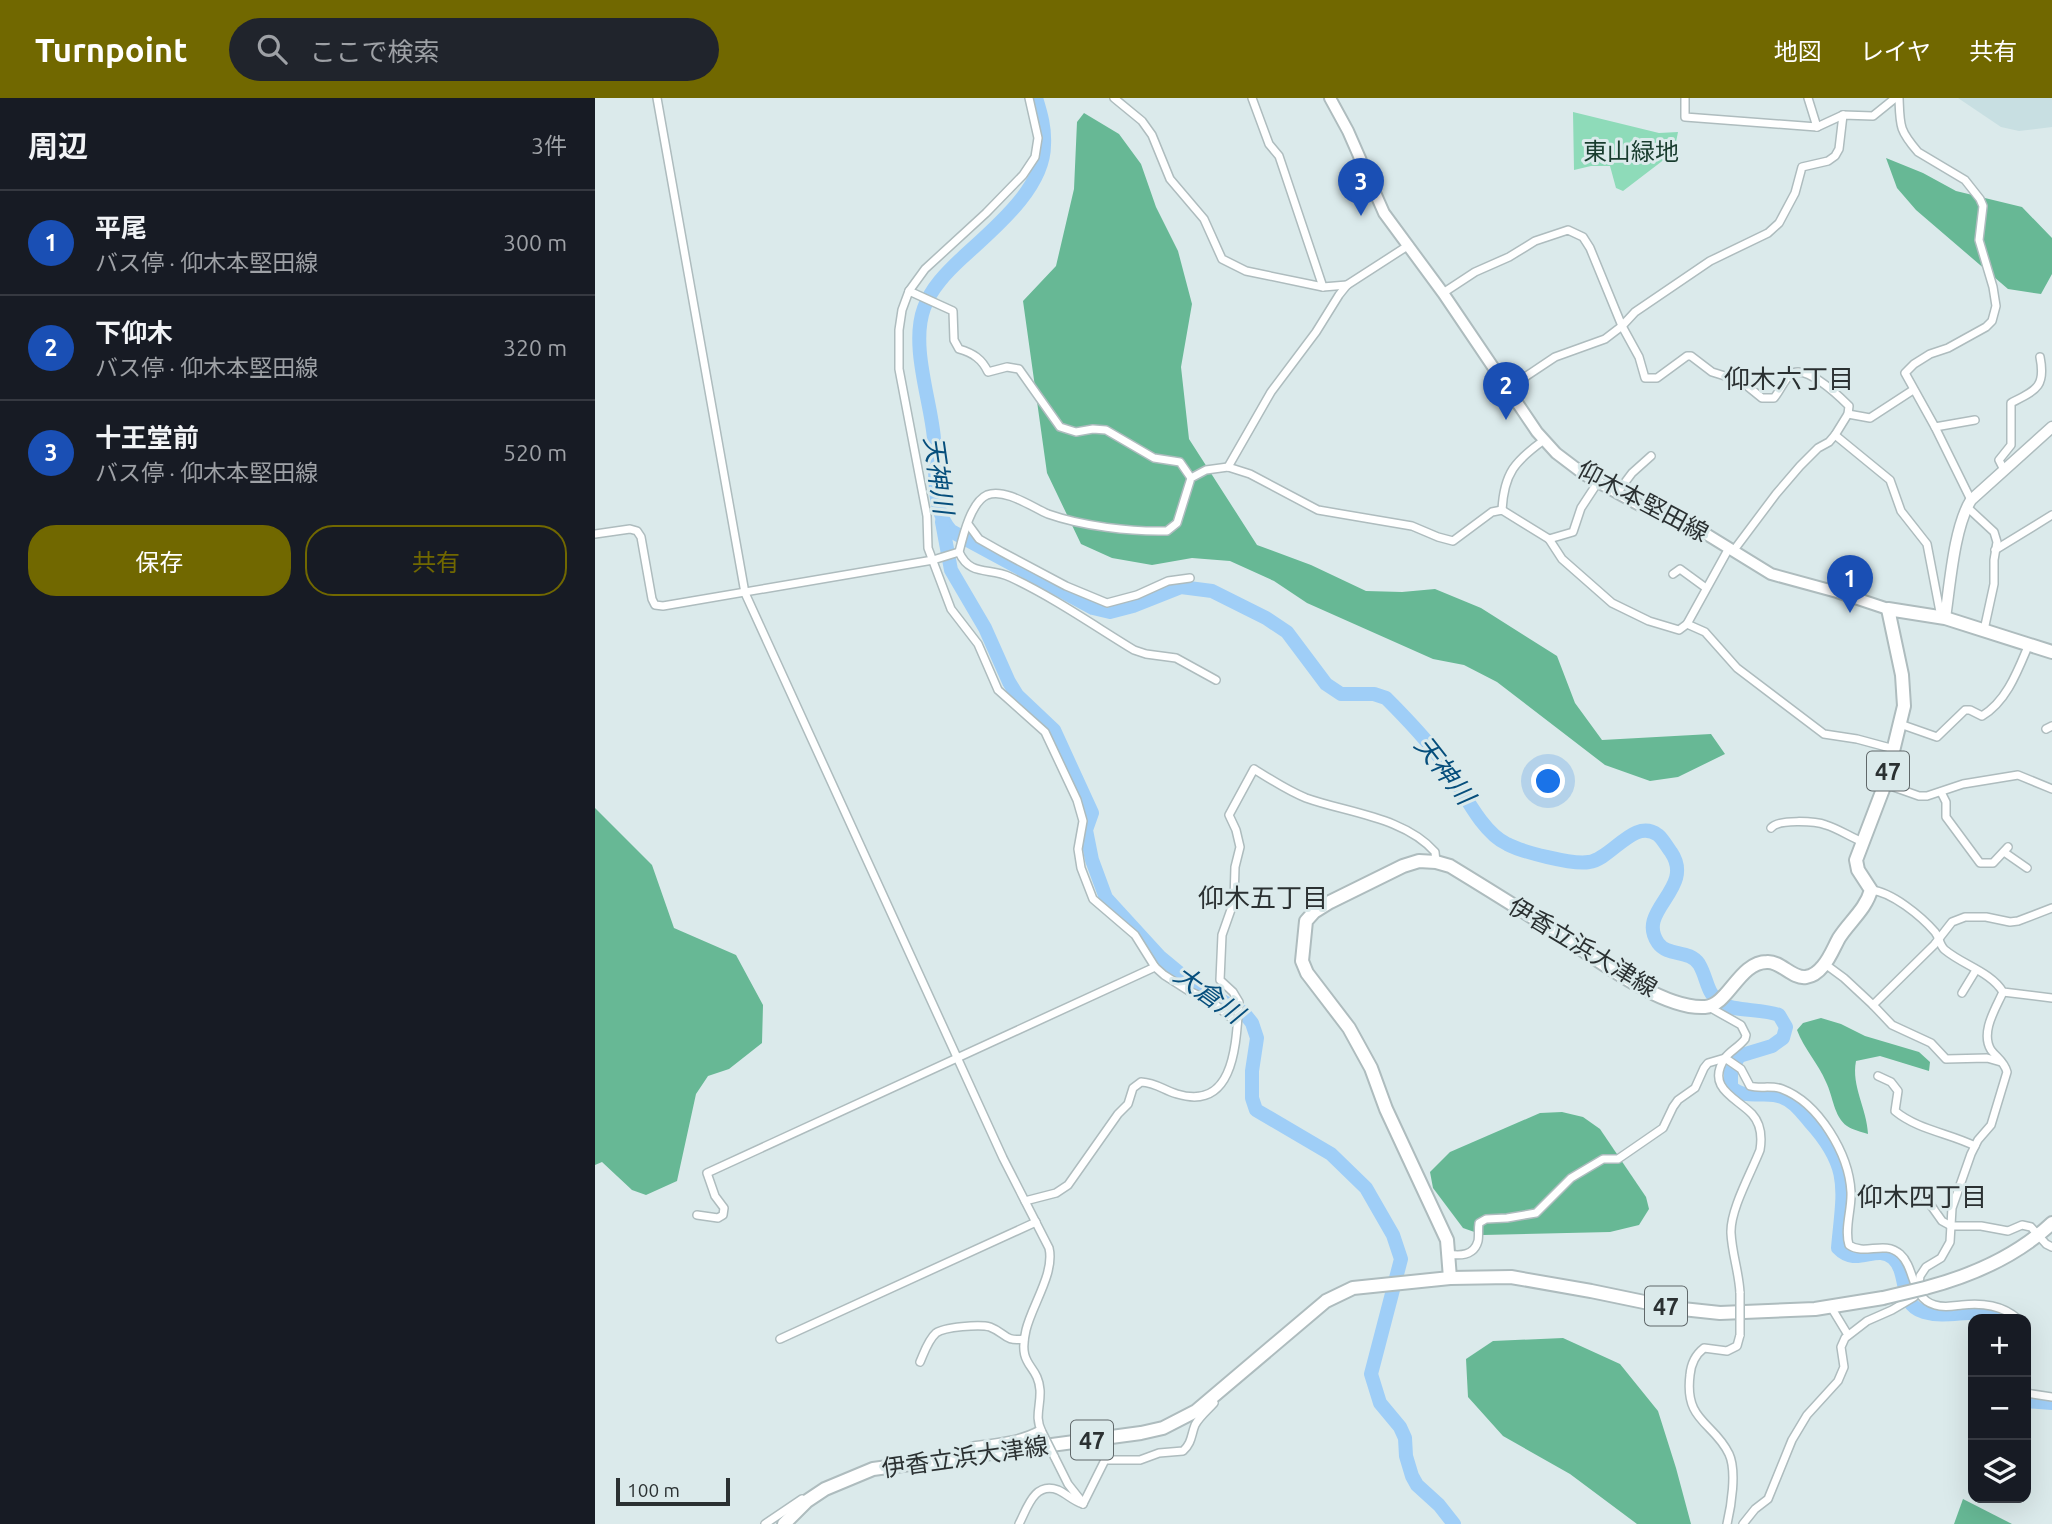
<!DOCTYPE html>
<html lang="ja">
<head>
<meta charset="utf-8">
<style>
	:root { --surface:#171b24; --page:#20242c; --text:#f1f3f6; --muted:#9ea1a6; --line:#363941; --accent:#716800 }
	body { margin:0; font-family:Ubuntu,"Noto Sans JP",sans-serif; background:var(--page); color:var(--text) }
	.controls { position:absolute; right:21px; bottom:21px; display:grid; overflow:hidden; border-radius:14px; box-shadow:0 7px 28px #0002 }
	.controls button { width:63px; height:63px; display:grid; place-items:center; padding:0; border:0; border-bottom:2px solid var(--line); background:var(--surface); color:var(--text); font:35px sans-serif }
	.scale { position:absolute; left:21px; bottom:18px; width:114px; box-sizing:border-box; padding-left:7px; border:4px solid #2b3132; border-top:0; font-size:19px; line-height:24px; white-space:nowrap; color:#2b3132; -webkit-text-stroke:5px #dbeaeb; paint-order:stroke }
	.you { position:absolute; left:954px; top:684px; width:24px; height:24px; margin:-18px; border:5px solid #fff; border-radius:50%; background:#1a73e8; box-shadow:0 0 0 10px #1a73e833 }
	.badge { display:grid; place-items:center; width:46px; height:46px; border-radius:50%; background:var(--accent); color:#fff; font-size:23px; font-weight:700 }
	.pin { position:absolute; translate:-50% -58px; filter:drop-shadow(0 2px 4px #0008) }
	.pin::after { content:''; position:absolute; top:37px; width:24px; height:21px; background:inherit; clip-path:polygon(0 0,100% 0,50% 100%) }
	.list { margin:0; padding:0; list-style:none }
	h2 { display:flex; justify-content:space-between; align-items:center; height:91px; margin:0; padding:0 28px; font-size:30px }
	h2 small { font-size:23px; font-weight:400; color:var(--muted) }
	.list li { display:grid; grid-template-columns:46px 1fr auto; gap:21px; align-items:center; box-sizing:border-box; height:105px; padding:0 28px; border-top:2px solid var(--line) }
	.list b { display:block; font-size:26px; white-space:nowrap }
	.list p { margin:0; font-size:23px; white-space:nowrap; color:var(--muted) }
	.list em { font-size:23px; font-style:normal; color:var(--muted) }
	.actions { display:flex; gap:14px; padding:21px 28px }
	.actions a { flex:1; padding:16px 0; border:2px solid var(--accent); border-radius:28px; text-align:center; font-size:24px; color:var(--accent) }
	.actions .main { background:var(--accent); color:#fff }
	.icon { flex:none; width:38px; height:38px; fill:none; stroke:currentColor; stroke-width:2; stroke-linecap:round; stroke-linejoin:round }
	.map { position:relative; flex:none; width:1457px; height:1426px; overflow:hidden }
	header { display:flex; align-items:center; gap:42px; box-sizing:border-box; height:98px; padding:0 35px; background:var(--accent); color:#fff }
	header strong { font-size:33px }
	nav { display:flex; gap:38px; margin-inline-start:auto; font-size:24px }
	.search { width:490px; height:63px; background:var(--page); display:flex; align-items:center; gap:18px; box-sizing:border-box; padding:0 24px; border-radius:38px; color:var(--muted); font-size:26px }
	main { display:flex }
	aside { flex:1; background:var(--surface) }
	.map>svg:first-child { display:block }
	.built { fill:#c8dfe2 }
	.green { fill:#8edbb9 }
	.forest { fill:#67b895 }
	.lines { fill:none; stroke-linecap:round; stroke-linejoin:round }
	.river { stroke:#9fcef7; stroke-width:14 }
	.minor-casing { stroke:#aebcbe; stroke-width:10 }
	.tertiary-casing { stroke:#aebcbe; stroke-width:13 }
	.secondary-casing { stroke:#aebcbe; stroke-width:14 }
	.primary-casing { stroke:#aebcbe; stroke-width:16 }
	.minor { stroke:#fff; stroke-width:7 }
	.tertiary { stroke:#fff; stroke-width:10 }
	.secondary { stroke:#fff; stroke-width:10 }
	.primary { stroke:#fff; stroke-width:12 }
	.minor-bridge-casing { stroke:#aebcbe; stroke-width:10; stroke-linecap:butt }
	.primary-bridge-casing { stroke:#aebcbe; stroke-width:16; stroke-linecap:butt }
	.minor-bridge { stroke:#fff; stroke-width:7 }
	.primary-bridge { stroke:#fff; stroke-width:12 }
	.labels { text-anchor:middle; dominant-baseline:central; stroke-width:6; stroke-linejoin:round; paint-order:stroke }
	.shield { fill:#dbeaeb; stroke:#60686a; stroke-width:2 }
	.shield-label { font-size:23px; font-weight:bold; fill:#2b3132 }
	.park-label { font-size:24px; fill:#183c2e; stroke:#dbeaeb }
	.street-label { font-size:24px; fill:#2b3132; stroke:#dbeaeb }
	.neighbourhood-label { font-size:26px; fill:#2b3132; stroke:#dbeaeb }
	.water-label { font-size:26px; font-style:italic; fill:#064e7c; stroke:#dbeaeb }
</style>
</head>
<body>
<header>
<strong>Turnpoint</strong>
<div class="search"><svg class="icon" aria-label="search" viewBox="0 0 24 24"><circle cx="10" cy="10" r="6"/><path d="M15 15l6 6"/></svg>ここで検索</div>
<nav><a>地図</a><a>レイヤ</a><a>共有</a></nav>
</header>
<main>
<aside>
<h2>周辺<small>3件</small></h2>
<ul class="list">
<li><span class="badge" style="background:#1a4fb4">1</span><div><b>平尾</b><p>バス停 · 仰木本堅田線</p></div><em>300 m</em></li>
<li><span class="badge" style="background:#1a4fb4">2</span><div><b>下仰木</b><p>バス停 · 仰木本堅田線</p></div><em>320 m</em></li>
<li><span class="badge" style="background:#1a4fb4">3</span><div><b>十王堂前</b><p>バス停 · 仰木本堅田線</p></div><em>520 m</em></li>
</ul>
<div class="actions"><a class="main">保存</a><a>共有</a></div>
</aside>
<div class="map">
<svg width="1457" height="1426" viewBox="0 0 1457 1426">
	<rect width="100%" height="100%" fill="#dbeaeb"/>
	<path class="built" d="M1363,0H1457V29L1424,33L1406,29Z"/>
	<path class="green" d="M978,14L1064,35L1083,34L1079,54L1028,93L1021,90L1015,68H996L979,72Z"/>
	<g class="forest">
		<path d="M489,15L524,36L546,66L561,109L583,153L597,206L586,269L594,341L662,447L716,467L771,493L807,494L840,491L886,510L962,558L980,605L1007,642L1116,636L1130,656L1083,679L1055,683L1010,667L902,584L869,567L838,561L712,505L679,483L635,463L597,460L557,467L517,460L486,446L452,375L428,203L461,168L479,91L482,24Z"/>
		<path d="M1291,60L1328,75L1361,93L1427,109L1457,140V176L1446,196L1413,191L1321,112L1302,90Z"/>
		<path d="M0,710L57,767L79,830L141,857L168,907L167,945L134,971L113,978L101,996L82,1083L51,1097L37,1092L7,1064L0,1067Z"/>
		<path d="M1226,920L1246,926L1270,938L1324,954L1335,964L1334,973L1285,958L1261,963C1256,988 1272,1011 1273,1036C1267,1034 1258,1032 1252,1028C1239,1019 1238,998 1231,984C1223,965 1209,951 1202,932L1208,925Z"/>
		<path d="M967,1014L988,1019L1005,1031L1051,1099L1054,1111L1044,1127L1015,1134L888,1137L868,1130L838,1090L835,1074L855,1054L945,1015Z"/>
		<path d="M968,1240L1025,1266L1063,1313L1081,1370L1096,1426H1042L975,1376L908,1338L873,1299L871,1261L898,1243Z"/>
		<path d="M1368,1401L1417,1426H1359Z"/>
	</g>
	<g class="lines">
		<g class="river">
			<path d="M441,0C446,16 450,30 449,47C449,91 397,132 367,160C352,174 336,190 329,210C315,248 336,303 339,341C342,371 335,410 356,433L498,510L515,514L538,508L586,489L617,493L671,520L692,534L731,586L746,596H779L791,600C812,621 834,644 851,668C867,691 886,734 912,746C927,754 978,767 994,764C1017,761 1039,719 1063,737C1068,741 1072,749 1076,754C1101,791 1040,812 1063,845C1073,859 1094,851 1104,866C1113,881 1111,896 1127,906C1138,913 1169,911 1184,917L1191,929L1188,940L1177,948L1144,958L1136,973V989C1151,1003 1170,992 1187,999C1199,1003 1207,1015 1215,1024C1257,1070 1248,1093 1243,1150C1262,1170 1281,1145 1298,1160C1315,1176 1302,1206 1329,1214C1356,1222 1382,1207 1409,1221"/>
			<path d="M347,424L356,472L390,530L414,584L422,597L459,632L497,715L491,732L497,762L511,800L565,859L600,888L649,915L657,925L662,940L657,973V1000L661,1012L736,1056L771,1090L798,1137L806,1161L776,1276L785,1305L805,1329L810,1340L811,1358L817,1378L822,1387L844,1407L859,1426"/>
			<path d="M1431,1303L1457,1305"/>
		</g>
		<g class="minor-casing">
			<g id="minor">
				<path d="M62,0L150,495L408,1060L454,1150C460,1175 437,1207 431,1232C422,1270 443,1265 445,1292C446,1308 439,1319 447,1334"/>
				<path d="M434,0L443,40L440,59L428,77L391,115L330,171L314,193L307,212L304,232V271L332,418L333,450L356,511L383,546L403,592L450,634L482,702L488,723L483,751L486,770L498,801L540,837L560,869L569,877L594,893L616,903L642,925"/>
				<path d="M519,0L547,23L557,37L575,81L609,121L627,161L651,173L728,189L752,187"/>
				<path d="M657,0L674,46L684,58L728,189"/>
				<path d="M1090,0V19L1222,29L1213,0"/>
				<path d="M1304,0C1305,28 1304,32 1323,54L1370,82L1385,101L1388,108L1384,142L1398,189L1401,208L1397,223L1391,229L1353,250L1335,256L1319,266L1310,275L1340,329L1376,402"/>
				<path d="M1222,29L1248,17"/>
				<path d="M314,193L358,213L359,242L364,251C378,255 387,261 393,274L412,269L424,271L465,329L481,334L498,331L511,332L559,360L585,364L596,380"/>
				<path d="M848,195L880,174L914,159L940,143L973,132L988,139L995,150L1027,228L1044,259L1050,280H1062L1092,258H1096L1117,274L1146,283L1167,300H1179C1185,293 1188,284 1195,277C1209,264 1244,298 1254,308L1253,316L1240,337L1234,344L1223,350L1205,368L1181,396L1139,452"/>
				<path d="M912,291L960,259L1010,241L1027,228L1040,214L1115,163L1173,135L1184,125L1200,95L1207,69L1233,63L1240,58L1244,51L1248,17L1278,18L1299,1L1303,0"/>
				<path d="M1253,316L1275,320L1318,292"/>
				<path d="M1340,329L1380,322"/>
				<path d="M1240,337L1295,382L1306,413L1332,446L1346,519"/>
				<path d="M633,369L676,294L721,234L744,197L752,187L814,147"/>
				<path d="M1409,372L1404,362L1416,347V305C1441,292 1451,289 1445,259"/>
				<path d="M1022,395L1037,375L1056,358"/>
				<path d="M1372,409L1399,434L1402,444L1399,462V486L1389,532"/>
				<path d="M907,412C909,375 920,363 949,342"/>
				<path d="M373,426L384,441L407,454L471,488L512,505L542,497L573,483L595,480"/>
				<path d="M0,436L35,431L42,433L46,439L57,501L60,507L68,508L338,462L364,454"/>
				<path d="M954,441L978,434L986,410L1003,384"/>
				<path d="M1400,452L1457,417"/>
				<path d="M1078,476L1085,471L1111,490"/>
				<path d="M1092,526L1110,534L1142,570L1229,636L1262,641L1299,651"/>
				<path d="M621,582L581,560L551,556L539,552C498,527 458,499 415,479C395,469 375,479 364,454C368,438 376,404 392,397C410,390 437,409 453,416C487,428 536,434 572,433L582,425L596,380L611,372L633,369L655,376L723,412L817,428L843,439L858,443L897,414L907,412L954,441L967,461L1017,505L1054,523L1084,532L1092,526L1134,450"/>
				<path d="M1305,626L1342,639L1370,612H1375L1387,618C1412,603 1423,572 1434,546"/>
				<path d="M1451,631L1457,628"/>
				<path d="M1290,686L1324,698H1332L1368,686L1423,677L1457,691"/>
				<path d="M1346,694L1351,704V719L1385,765H1398L1413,749"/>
				<path d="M1176,730C1183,721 1220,723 1231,727C1244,731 1255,739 1268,744"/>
				<path d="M1409,754L1432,770"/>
				<path d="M1276,792C1297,794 1326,818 1340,834C1345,840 1344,847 1350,852C1368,867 1396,874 1408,894L1457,900"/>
				<path d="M1230,866L1249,880L1278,907L1339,847L1357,824L1370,819H1391L1415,824L1423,823L1457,810"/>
				<path d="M1367,895L1381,872"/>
				<path d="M1278,907L1297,927L1336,945L1351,961L1392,960L1406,964"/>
				<path d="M1114,909L1146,927L1151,937L1150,941C1144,949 1135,953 1130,960C1110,990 1142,1000 1157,1016C1167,1027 1167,1040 1165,1052C1156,1075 1135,1112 1136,1135C1137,1156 1144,1174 1145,1195"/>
				<path d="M1283,978L1296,984L1303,993L1300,1013C1323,1032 1354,1035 1380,1048"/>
				<path d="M1330,1099L1347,1123L1356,1128H1386L1413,1133L1427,1127L1436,1129L1451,1146L1457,1149"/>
				<path d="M430,1103L461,1095L473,1087L523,1016L533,1006L538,990L546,984C562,985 568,992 582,996C641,1014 641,942 644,904L638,894L625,882L627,837L639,803L640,769L645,749L641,732L634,717L659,671C675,681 693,693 711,700C753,715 809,719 840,754L841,764"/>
				<path d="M102,1117L123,1120L128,1117L129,1110L120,1098L112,1075L560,869"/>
				<path d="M853,1156C865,1158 879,1158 883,1143C884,1138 883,1131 884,1125L891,1121L912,1120L941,1115L976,1080L1008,1061H1023L1039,1050L1068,1030L1078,1009L1083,1002L1100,990L1109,970L1113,965L1130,960L1146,971L1155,988C1165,991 1176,987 1187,991C1224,1005 1254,1056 1256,1094C1257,1111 1249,1131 1254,1147C1270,1158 1289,1142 1305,1156C1321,1170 1315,1200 1340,1207C1349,1210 1358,1208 1367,1207C1388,1205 1407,1207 1423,1221"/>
				<path d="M1236,1209L1253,1237"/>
				<path d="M1431,1231V1253"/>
				<path d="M185,1241L441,1124"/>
				<path d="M325,1264C329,1255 333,1242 341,1235C349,1229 385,1226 395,1229C411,1235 409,1244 429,1241"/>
				<path d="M1431,1295L1457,1299"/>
				<path d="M379,1356L378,1348C401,1345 425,1343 445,1332"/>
				<path d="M459,1358L473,1386L488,1405"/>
				<path d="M488,1406L510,1362H545L564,1355L588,1353C597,1345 596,1337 600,1327C605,1318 613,1312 619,1305"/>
				<path d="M170,1426L207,1401"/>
				<path d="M424,1426C432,1411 439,1383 463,1392C472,1396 478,1403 488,1406"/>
				<path d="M1132,1426C1136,1409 1142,1373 1134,1356C1119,1324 1089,1324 1095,1277C1096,1265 1100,1257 1109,1250L1132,1253L1142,1248L1145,1237"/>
				<path d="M1148,1426L1160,1411L1173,1401L1197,1342L1212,1317L1243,1283L1249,1269L1246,1249L1250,1240L1272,1223L1297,1212L1319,1199L1323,1193L1325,1178L1331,1169L1346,1160L1355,1144L1357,1110L1376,1056L1383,1042L1396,1027L1412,974C1409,963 1402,960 1396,952C1385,934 1401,910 1408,894"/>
			</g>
		</g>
		<g class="tertiary-casing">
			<path id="tertiary" d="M1350,520C1355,487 1359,429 1376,402L1457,329"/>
		</g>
		<g class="secondary-casing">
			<path id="secondary" d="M735,0L753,33L789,115L848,195L942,334L961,355L990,377L1046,408L1098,428L1176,476L1242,494L1293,511"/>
		</g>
		<g class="primary-casing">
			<g id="primary">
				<path d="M855,1180L852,1142L791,1011L776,970L754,930L712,875L707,863L711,823L719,814L735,804L808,768L824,763L841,764L855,768C891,790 928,813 964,836C999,859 1067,912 1110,909C1133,908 1144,864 1172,864C1186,863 1197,881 1211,879C1218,878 1224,873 1228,868C1235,860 1239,849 1244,840C1254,824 1271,811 1276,792L1263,772L1261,762L1290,686L1309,608L1307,577L1293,511L1350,520L1457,554"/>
				<path d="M1330,1190C1376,1178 1422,1158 1457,1125"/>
				<path d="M189,1426L212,1403L230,1391L278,1371L546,1335L568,1330L601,1313L731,1203L758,1190L855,1180L916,1179L996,1193L1078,1210L1125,1215L1220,1211L1288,1200"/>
			</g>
		</g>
		<use href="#minor" class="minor"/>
		<use href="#tertiary" class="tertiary"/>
		<use href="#secondary" class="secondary"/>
		<use href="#primary" class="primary"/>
		<g class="minor-bridge-casing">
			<g id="minor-bridge">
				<path d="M1145,1195V1237"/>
				<path d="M447,1334L459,1358"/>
			</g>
		</g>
		<g class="primary-bridge-casing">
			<path id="primary-bridge" d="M1288,1200L1330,1190"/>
		</g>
		<use href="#minor-bridge" class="minor-bridge"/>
		<use href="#primary-bridge" class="primary-bridge"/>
	</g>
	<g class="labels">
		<g class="shield">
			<rect x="1272" y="653.5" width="42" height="39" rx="5"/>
			<rect x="1050" y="1188.5" width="42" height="39" rx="5"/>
			<rect x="476" y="1322.5" width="42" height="39" rx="5"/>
		</g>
		<g class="shield-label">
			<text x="1293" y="673">47</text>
			<text x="1071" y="1208">47</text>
			<text x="497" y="1342">47</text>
		</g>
		<g class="park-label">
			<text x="1036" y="53">東山緑地</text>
		</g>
		<g class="street-label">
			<text transform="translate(1048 403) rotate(28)">仰木本堅田線</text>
			<text transform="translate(988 849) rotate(31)">伊香立浜大津線</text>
			<text transform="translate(370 1359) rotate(-8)">伊香立浜大津線</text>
		</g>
		<g class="neighbourhood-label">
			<text x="1194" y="280">仰木六丁目</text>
			<text x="668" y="799">仰木五丁目</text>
			<text x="1327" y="1098">仰木四丁目</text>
		</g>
		<g class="water-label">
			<text transform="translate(344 377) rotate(82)">天神川</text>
			<text transform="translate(850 672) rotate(52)">天神川</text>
			<text transform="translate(614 896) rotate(36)">大倉川</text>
		</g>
	</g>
</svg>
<div class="controls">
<button>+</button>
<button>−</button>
<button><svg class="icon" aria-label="layers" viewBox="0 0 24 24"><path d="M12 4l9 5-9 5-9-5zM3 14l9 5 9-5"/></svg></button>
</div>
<div class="scale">100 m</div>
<div class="you"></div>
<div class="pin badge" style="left:1255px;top:515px;background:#1a4fb4">1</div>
<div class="pin badge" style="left:911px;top:322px;background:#1a4fb4">2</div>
<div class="pin badge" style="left:766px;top:118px;background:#1a4fb4">3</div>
</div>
</main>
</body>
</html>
